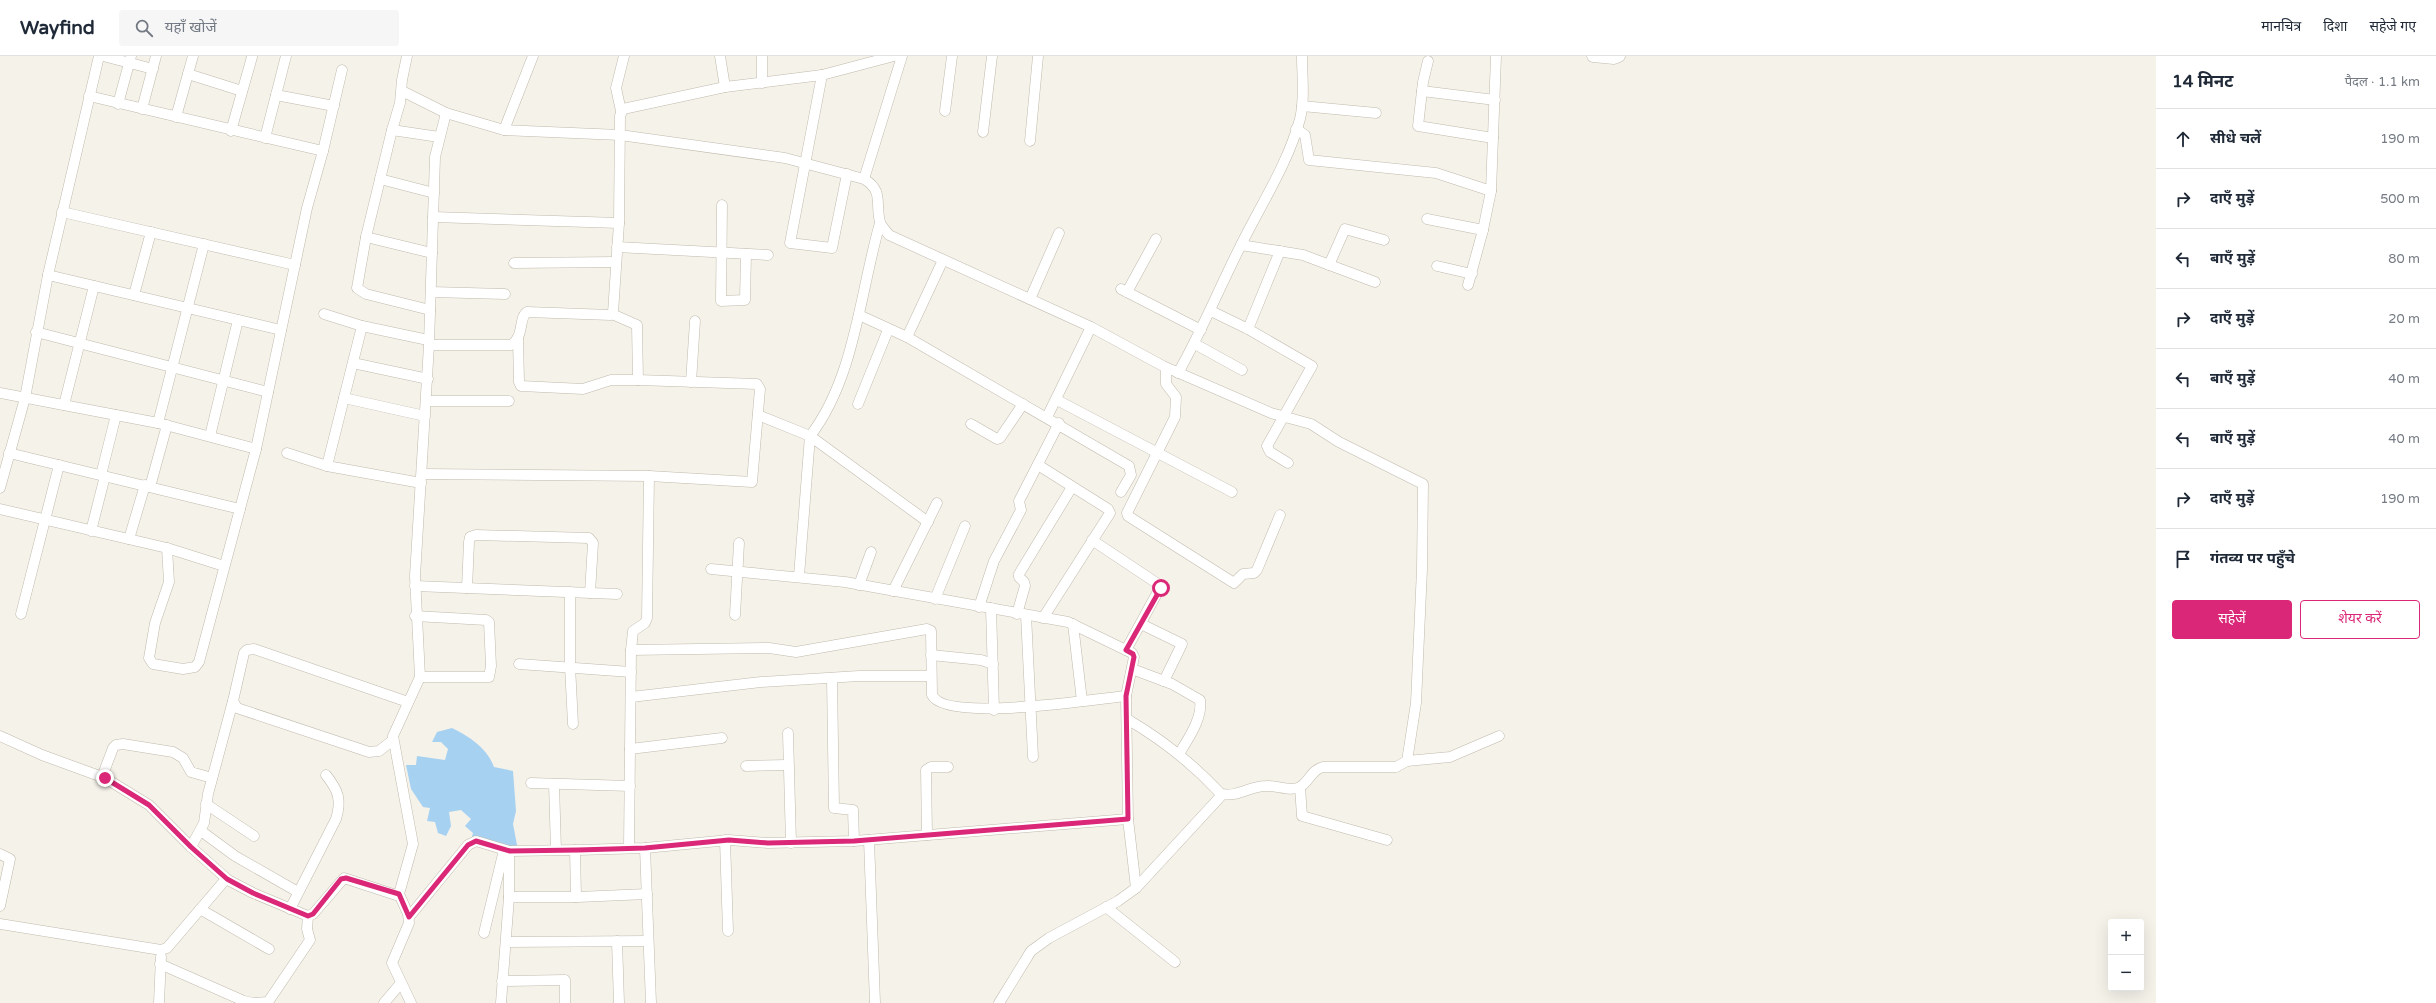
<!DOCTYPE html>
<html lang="hi">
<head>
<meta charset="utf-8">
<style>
	:root { --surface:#fff; --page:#f6f6f7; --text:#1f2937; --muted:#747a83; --line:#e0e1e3; --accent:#db2777 }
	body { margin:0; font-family:"Varela Round","Noto Sans Devanagari",sans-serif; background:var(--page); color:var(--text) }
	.controls { position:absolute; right:12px; bottom:12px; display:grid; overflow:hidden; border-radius:4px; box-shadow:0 4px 16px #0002 }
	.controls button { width:36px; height:36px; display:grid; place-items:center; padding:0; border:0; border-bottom:1px solid var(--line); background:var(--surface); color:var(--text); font:20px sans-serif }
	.stop { position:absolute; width:12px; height:12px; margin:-9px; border:3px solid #db2777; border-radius:50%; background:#fff }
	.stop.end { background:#db2777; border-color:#fff; box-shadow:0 1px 4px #0008 }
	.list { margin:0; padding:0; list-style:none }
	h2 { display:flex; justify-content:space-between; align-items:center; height:52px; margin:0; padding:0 16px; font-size:17px }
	h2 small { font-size:13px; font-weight:400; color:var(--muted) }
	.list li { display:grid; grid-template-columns:26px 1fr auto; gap:12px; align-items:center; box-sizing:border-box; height:60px; padding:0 16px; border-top:1px solid var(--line) }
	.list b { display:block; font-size:15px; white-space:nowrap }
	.list em { font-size:13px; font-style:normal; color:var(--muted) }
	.actions { display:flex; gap:8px; padding:12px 16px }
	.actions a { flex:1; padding:9px 0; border:1px solid var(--accent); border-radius:4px; text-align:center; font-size:14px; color:var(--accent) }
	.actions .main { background:var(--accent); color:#fff }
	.icon { flex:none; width:22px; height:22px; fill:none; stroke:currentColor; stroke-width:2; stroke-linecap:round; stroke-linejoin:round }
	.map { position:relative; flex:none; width:2156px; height:947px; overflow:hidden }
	header { display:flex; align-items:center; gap:24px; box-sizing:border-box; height:56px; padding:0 20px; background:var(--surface); border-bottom:1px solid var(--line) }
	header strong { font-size:19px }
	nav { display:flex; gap:22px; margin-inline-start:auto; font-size:14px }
	.search { width:280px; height:36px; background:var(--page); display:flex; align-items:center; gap:10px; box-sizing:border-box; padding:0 14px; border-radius:4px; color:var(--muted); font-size:15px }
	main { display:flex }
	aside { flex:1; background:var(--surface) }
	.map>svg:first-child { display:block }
	.water { fill:#a7d1f1 }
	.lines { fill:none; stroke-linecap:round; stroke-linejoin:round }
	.minor-casing { stroke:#c1baac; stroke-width:11 }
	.tertiary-casing { stroke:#c1baac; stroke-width:13 }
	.minor { stroke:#fff; stroke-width:10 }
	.tertiary { stroke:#fff; stroke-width:12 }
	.route { stroke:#db2777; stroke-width:5 }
</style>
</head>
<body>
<header>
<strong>Wayfind</strong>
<div class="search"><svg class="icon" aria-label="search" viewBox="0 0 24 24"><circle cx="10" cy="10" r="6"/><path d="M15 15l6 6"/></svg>यहाँ खोजें</div>
<nav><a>मानचित्र</a><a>दिशा</a><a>सहेजे गए</a></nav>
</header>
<main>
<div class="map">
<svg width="2156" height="947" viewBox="0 0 2156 947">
	<rect width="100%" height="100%" fill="#f5f2ea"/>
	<path class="water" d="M452,672C470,681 487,692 494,711L513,715L516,755L513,768L517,789L515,796L479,788L468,795L473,777L465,770L471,763L461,754L449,756L451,770L446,780L438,777L435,766L427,765L430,752L423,751L411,733L406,709H416L417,700L445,704L448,693L441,686H432L437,676Z"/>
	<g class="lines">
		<g class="minor-casing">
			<g id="minor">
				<path d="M103,0L153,13"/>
				<path d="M407,0L402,24L400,47L392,74L366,181L357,232L366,238L430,254"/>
				<path d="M720,0L725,31"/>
				<path d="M1428,5L1423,26L1418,70L1493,82"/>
				<path d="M188,18L242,35"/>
				<path d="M822,19L790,187L832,192L847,118"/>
				<path d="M762,27V0"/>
				<path d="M402,35L446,57L504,74L620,79L785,102L864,123C884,135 875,147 880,166C881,170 886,175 889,179L1091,271L1163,310L1271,357L1311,368L1339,386L1423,428L1422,513L1416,647L1407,705L1396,711H1323C1311,714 1310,725 1300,731C1291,736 1276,729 1266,730C1249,730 1240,741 1221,738"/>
				<path d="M1422,35L1495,44"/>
				<path d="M276,39L334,50"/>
				<path d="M89,40L323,95L342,14"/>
				<path d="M118,48L131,0"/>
				<path d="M1302,50L1376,57"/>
				<path d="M142,53L156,0"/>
				<path d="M621,55L616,32L624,0"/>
				<path d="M945,55L952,0"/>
				<path d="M176,61L193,0"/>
				<path d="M1296,73L1305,79L1309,104L1436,117L1491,135"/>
				<path d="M392,74L439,81"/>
				<path d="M504,74L533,0"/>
				<path d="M231,75L252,1"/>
				<path d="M983,76L992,0"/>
				<path d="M265,82L286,0"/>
				<path d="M1030,85L1038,0"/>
				<path d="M380,123L434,137"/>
				<path d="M864,123L902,0"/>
				<path d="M722,149L721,245L745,244L746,198"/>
				<path d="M62,156L295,209"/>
				<path d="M433,161L619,167"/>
				<path d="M1427,163L1483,174"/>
				<path d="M366,181L432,197"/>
				<path d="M1241,189L1303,199L1375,226"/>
				<path d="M617,191L768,199"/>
				<path d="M514,207L616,206"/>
				<path d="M1329,209L1345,173L1384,184"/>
				<path d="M1437,210L1472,218"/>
				<path d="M48,219L281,274"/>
				<path d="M1468,229L1483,174L1491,135L1496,0"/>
				<path d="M1121,233L1201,274"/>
				<path d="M431,236L505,238"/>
				<path d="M1127,236L1156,183"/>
				<path d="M134,239L151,176"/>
				<path d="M1030,243L1059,177"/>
				<path d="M1211,255L1248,273L1312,310L1267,390L1270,396L1288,407"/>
				<path d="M324,258L362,270L428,284"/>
				<path d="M612,258L637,269L638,324"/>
				<path d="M859,259L907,281L1129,410L1131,419L1121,436"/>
				<path d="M1248,273L1280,195"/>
				<path d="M36,276L268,336"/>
				<path d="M907,281L943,204"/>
				<path d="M429,288L435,101L446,57"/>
				<path d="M1195,288L1242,314"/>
				<path d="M353,307L428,323"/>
				<path d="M1166,312V328L1176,341L1175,361L1127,457L1128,460L1234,527L1243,518L1254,517L1257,514L1280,459"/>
				<path d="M1178,317C1202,275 1220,230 1242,187C1262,147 1288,107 1300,63C1305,43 1302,21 1302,0"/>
				<path d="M691,326L695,265"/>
				<path d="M0,337L158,367L256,393"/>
				<path d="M344,342L425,360"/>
				<path d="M1057,344L1232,436"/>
				<path d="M427,345H509"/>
				<path d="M858,348L888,274"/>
				<path d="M64,349L94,230"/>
				<path d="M758,359L810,380L928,466"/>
				<path d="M1047,361L1091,271"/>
				<path d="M158,367L204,188"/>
				<path d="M971,368L997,383L1000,382L1023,348"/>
				<path d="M210,380L238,264"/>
				<path d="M9,397L240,453"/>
				<path d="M287,397L327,410L421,427"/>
				<path d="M1038,409L1108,453L1110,457L1043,562"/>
				<path d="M327,410L362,270"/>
				<path d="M422,418L649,420L752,426L760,333L757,328L638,324H611L583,333L521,330L519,326L518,283"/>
				<path d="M101,419L116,359"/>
				<path d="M150,431L167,369"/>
				<path d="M0,432L25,342L48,219L99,0"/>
				<path d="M0,453L167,492L224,510"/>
				<path d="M91,475L105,420"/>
				<path d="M129,483L145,429"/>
				<path d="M1092,484L1161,530L1126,594"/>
				<path d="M167,492L169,526L155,567L149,602L153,608L183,613L195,611L199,606L256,393L307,152L323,95"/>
				<path d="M711,513L845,526L1068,566L1132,597L1134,601L1126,640L1128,763L1136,832"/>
				<path d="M799,520L810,380C855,322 860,236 880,167"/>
				<path d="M859,529L871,496"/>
				<path d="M415,530L617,538"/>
				<path d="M467,532L469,486L470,481L476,479L589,482L593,487L590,537"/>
				<path d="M893,535L937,447"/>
				<path d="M570,536V610L573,668"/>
				<path d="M935,543L965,470"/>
				<path d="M979,551L994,505L1021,454L1019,445L1059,367"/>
				<path d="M991,552L994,654"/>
				<path d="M21,558L59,409"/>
				<path d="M1017,558L1025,530L1024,526L1019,521V518L1072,431"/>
				<path d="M735,559L739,487"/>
				<path d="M1026,559L1033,701"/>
				<path d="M415,560L486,564L489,566L491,610L489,621H420"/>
				<path d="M1073,568L1082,645"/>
				<path d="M1141,568L1182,588L1164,625"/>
				<path d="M631,594L769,592L796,596L927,573L931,575L932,639C945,667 1096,643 1126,640"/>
				<path d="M931,599L981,604L993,608"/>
				<path d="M519,608L631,616"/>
				<path d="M1132,613L1172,628L1200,644C1203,662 1188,683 1179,698"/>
				<path d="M832,622L834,752L853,754L854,785"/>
				<path d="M631,641L761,626L859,620H931"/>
				<path d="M788,677L791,787"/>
				<path d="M0,680L42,699L105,722L149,749L191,791L227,823"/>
				<path d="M393,684L379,695L369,696L237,652L233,645L244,597L247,594L254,593L408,646"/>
				<path d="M630,693L722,682"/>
				<path d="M1407,705L1450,701L1499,680"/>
				<path d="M746,710L787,709"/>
				<path d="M102,721L113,692L116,689L123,688L173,696L183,702L191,716L212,722"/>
				<path d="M531,727L630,730"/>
				<path d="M554,728L556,794"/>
				<path d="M1300,731L1302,760L1387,784"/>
				<path d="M206,748L254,780"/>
				<path d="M201,775L235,800L298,836"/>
				<path d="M927,779L926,714L931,711H948"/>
				<path d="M725,784L728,875"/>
				<path d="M869,784L875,947"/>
				<path d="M191,791L204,767L208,738L233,645"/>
				<path d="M629,792L631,594L633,575L645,567L647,562L649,420"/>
				<path d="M645,792L651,947"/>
				<path d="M575,794L576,841"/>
				<path d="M0,798L10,803L0,850"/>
				<path d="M399,838L408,858L409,867L392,907L411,947"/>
				<path d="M509,841H578L647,838"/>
				<path d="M1106,851L1175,906"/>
				<path d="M200,853L269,893"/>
				<path d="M290,853L336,763C342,744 338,734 326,719"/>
				<path d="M409,861L468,789L476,785L509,795L578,794L645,792L729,784L768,787L854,785L1128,763"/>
				<path d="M0,868L161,894L167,892L226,823L253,837L308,860L313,858L344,822L396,839L399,838L413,788L393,680L420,621L415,520L429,289H511C525,280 518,262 527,256L611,259L613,257L619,167L620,60L623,53L725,31L822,19L894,0"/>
				<path d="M484,877L504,794"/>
				<path d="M617,885L619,947"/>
				<path d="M506,886L648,885"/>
				<path d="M160,908L244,945L253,947L268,946L310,884L307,873L308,860"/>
				<path d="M502,925L565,924V947"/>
				<path d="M159,947L161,901"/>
				<path d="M384,947L401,927"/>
				<path d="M501,947L509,841V795"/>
				<path d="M999,947L1031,895L1049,882L1118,845L1136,832L1220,741L1219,736C1192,707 1161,683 1127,663"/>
			</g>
		</g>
		<g class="tertiary-casing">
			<path id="tertiary" d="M1593,0L1614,2L1619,0"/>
		</g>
		<use href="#minor" class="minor"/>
		<use href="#tertiary" class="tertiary"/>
	</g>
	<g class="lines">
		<path class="route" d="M105,722L149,749L191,791L227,823L253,837L308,860L313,858L341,823L346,822L399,838L409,861L468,789L476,785L510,795L578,794L645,792L729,784L768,787L854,785L1128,763L1126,640L1134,601L1133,598L1126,594L1161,532"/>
	</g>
</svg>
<div class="controls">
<button>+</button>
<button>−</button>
</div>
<div class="stop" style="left:1161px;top:532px"></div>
<div class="stop end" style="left:105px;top:722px"></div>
</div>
<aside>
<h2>14 मिनट<small>पैदल · 1.1 km</small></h2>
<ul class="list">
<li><svg class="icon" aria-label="ahead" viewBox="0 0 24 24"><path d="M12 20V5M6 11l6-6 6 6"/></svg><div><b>सीधे चलें</b></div><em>190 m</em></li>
<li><svg class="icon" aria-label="right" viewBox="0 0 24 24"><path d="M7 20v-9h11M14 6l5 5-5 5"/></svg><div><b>दाएँ मुड़ें</b></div><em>500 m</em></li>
<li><svg class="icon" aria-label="left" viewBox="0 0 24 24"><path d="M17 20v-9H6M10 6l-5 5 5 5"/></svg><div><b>बाएँ मुड़ें</b></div><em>80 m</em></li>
<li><svg class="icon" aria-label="right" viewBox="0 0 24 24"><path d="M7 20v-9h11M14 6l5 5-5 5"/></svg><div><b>दाएँ मुड़ें</b></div><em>20 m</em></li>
<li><svg class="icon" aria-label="left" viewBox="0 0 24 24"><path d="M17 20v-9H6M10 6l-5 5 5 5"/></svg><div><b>बाएँ मुड़ें</b></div><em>40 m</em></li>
<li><svg class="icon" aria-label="left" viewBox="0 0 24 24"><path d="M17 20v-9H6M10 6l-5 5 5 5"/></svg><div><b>बाएँ मुड़ें</b></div><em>40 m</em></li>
<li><svg class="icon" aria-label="right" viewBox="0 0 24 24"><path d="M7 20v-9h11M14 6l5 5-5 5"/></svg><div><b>दाएँ मुड़ें</b></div><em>190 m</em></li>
<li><svg class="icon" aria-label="arrive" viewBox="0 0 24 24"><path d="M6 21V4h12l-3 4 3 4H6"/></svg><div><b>गंतव्य पर पहुँचे</b></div></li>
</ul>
<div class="actions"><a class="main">सहेजें</a><a>शेयर करें</a></div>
</aside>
</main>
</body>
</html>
